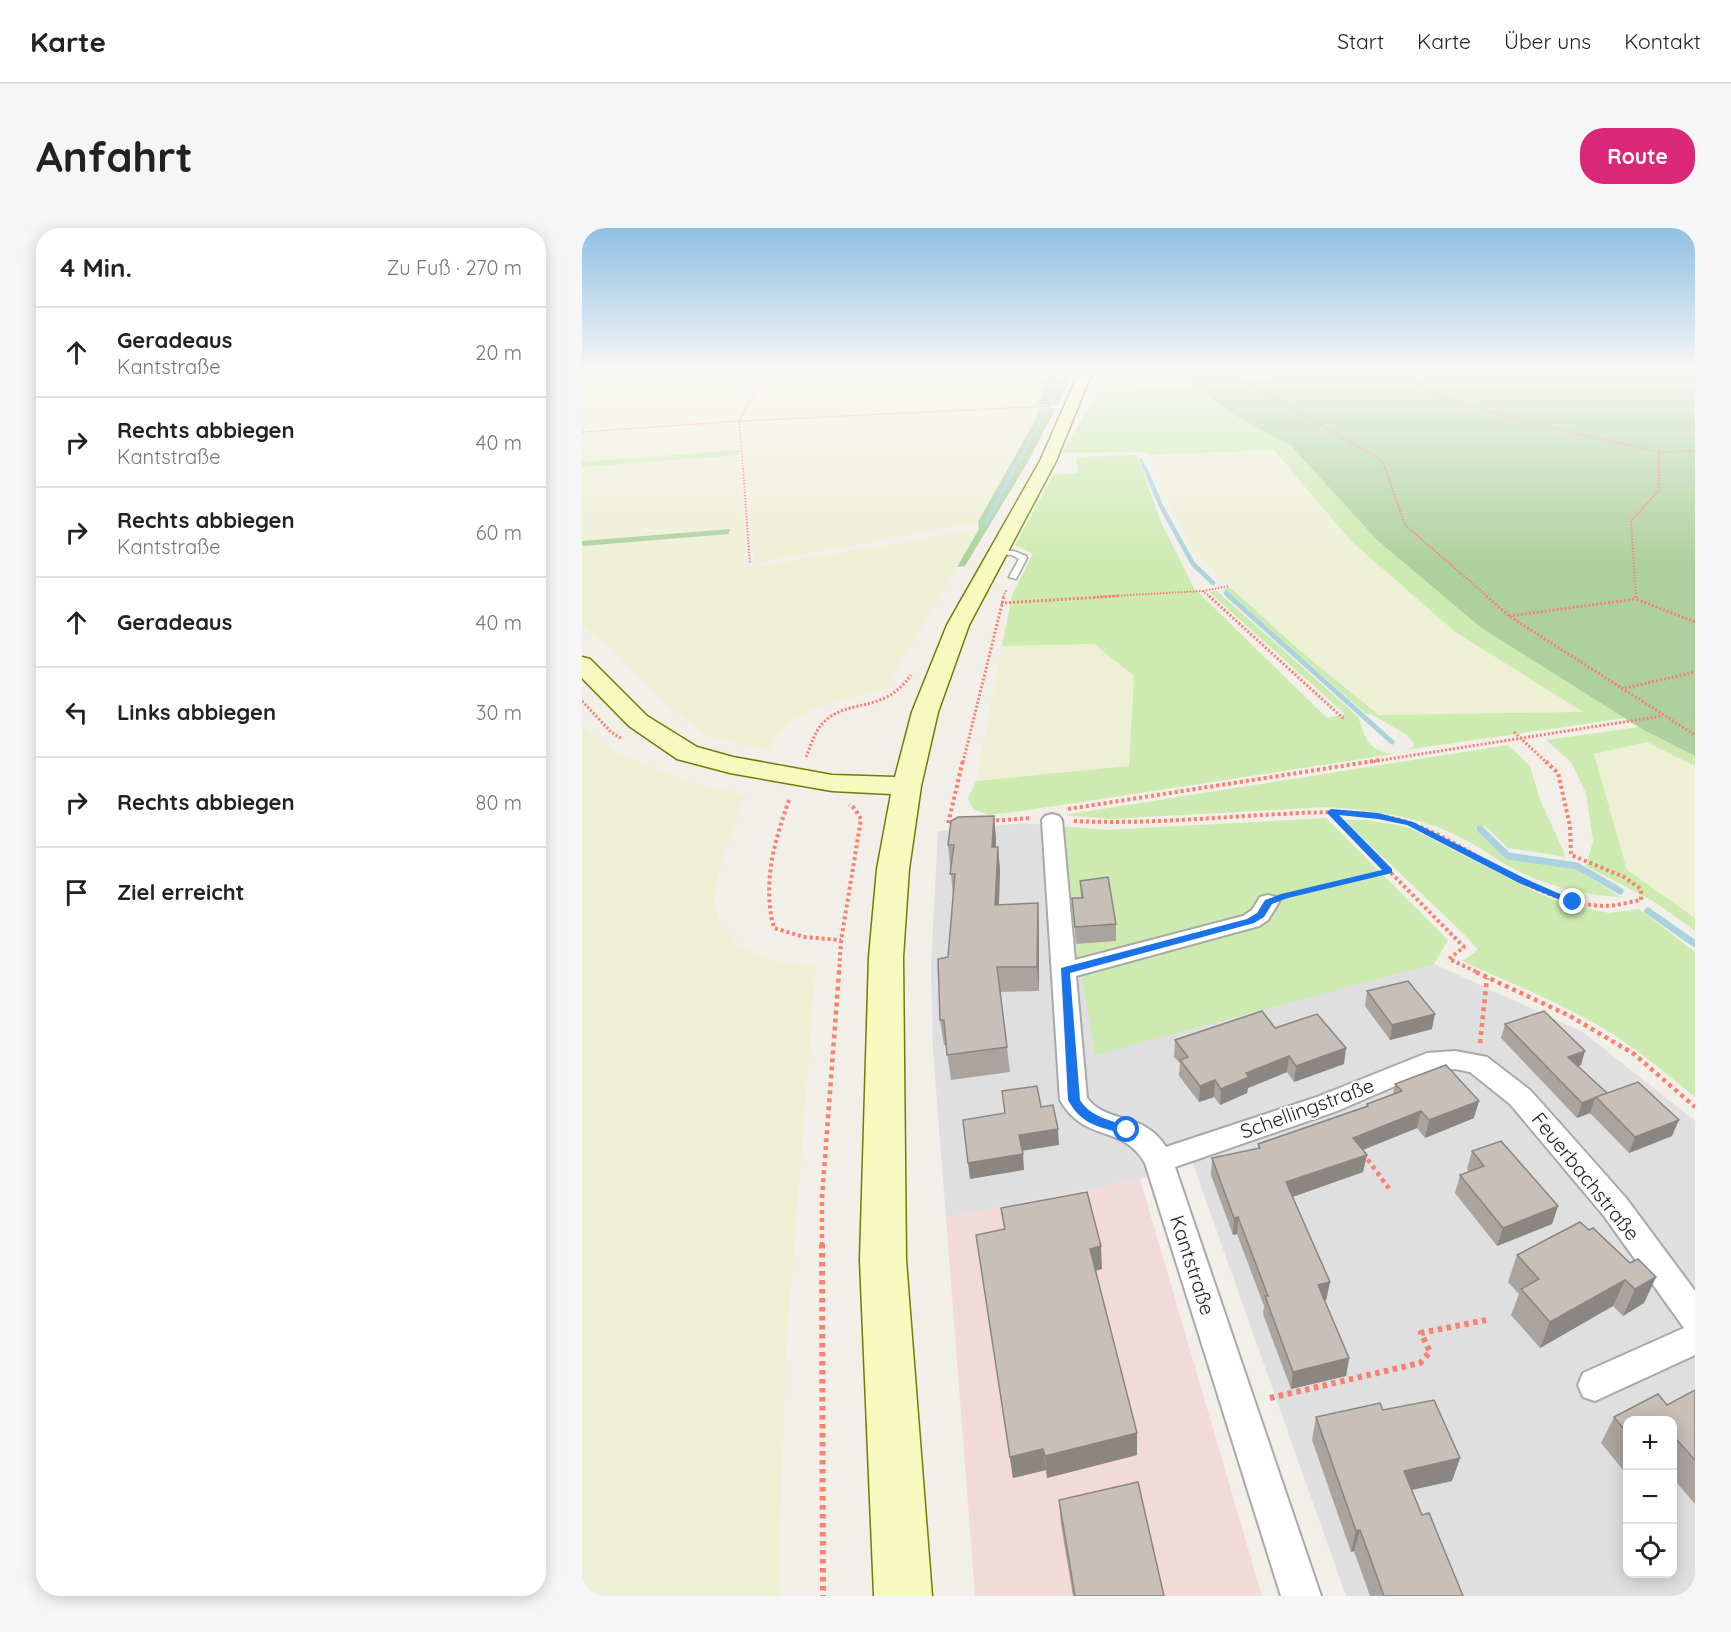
<!DOCTYPE html>
<html lang="de">
<head>
<meta charset="utf-8">
<style>
	:root { --surface:#fff; --page:#f6f6f6; --text:#222; --muted:#767676; --line:#e0e0e0; --accent:#db2777 }
	body { margin:0; font-family:Quicksand,sans-serif; background:var(--page); color:var(--text) }
	.controls { position:absolute; right:18px; bottom:18px; display:grid; overflow:hidden; border-radius:12px; box-shadow:0 3px 15px #0003 }
	.controls button { width:54px; height:54px; display:grid; place-items:center; padding:0; border:0; border-bottom:2px solid var(--line); background:var(--surface); color:var(--text); font:30px sans-serif }
	.stop { position:absolute; width:18px; height:18px; margin:-14px; border:4px solid #1a73e8; border-radius:50%; background:#fff }
	.stop.end { background:#1a73e8; border-color:#fff; box-shadow:0 2px 6px #0008 }
	.list { margin:0; padding:0; list-style:none }
	h2 { display:flex; justify-content:space-between; align-items:center; height:78px; margin:0; padding:0 24px; font-size:26px }
	h2 small { font-size:20px; font-weight:400; color:var(--muted) }
	.list li { display:grid; grid-template-columns:39px 1fr auto; gap:18px; align-items:center; box-sizing:border-box; height:90px; padding:0 24px; border-top:2px solid var(--line) }
	.list b { display:block; font-size:22px; white-space:nowrap }
	.list p { margin:0; font-size:20px; white-space:nowrap; color:var(--muted) }
	.list em { font-size:20px; font-style:normal; color:var(--muted) }
	.icon { flex:none; width:33px; height:33px; fill:none; stroke:currentColor; stroke-width:2; stroke-linecap:round; stroke-linejoin:round }
	.map { position:relative; flex:none; width:1113px; height:1368px; overflow:hidden; border-radius:24px }
	header { display:flex; align-items:center; gap:36px; box-sizing:border-box; height:84px; padding:0 30px; background:var(--surface); border-bottom:2px solid var(--line) }
	header strong { font-size:28px }
	nav { display:flex; gap:33px; margin-inline-start:auto; font-size:21px }
	.intro { display:flex; align-items:center; justify-content:space-between; box-sizing:border-box; height:144px; padding:0 36px }
	h1 { margin:0; font-size:42px }
	.button { padding:15px 27px; border-radius:24px; background:var(--accent); color:#fff; font-size:21px; font-weight:700 }
	main { display:flex; gap:36px; padding:0 36px }
	aside { flex:1; background:var(--surface); border-radius:24px; box-shadow:0 3px 15px #0003 }
	.map>svg:first-child { display:block }
	.residential { fill:#e0dfdf; fill-rule:evenodd }
	.commercial { fill:#f2dad9 }
	.farmland { fill:#eef0d5 }
	.grass { fill:#cdebb0 }
	.forest { fill:#add19e }
	.lines { fill:none; stroke-linecap:round; stroke-linejoin:round }
	.stream-far3 { stroke:#aad3df; stroke-width:3 }
	.stream-far2 { stroke:#aad3df; stroke-width:4.5 }
	.stream-far1 { stroke:#aad3df; stroke-width:5 }
	.stream { stroke:#aad3df; stroke-width:7 }
	.lane-casing { stroke:#a9a9a9; stroke-width:3 }
	.street-casing { stroke:#a9a9a9; stroke-width:4 }
	.secondary-casing { stroke:#707d05; stroke-width:3 }
	.path-far5 { stroke:#fa8072; stroke-width:1.5; stroke-dasharray:1.5 1.5; stroke-linecap:butt }
	.path-far4 { stroke:#fa8072; stroke-width:2; stroke-dasharray:1.5 1.5; stroke-linecap:butt }
	.path-far3 { stroke:#fa8072; stroke-width:3; stroke-dasharray:2 2; stroke-linecap:butt }
	.path-far2 { stroke:#fa8072; stroke-width:4; stroke-dasharray:3 3; stroke-linecap:butt }
	.path-far1 { stroke:#fa8072; stroke-width:4.5; stroke-dasharray:4 4; stroke-linecap:butt }
	.path { stroke:#fa8072; stroke-width:6; stroke-dasharray:4.5 4.5; stroke-linecap:butt }
	.lane { fill:#fff; fill-rule:evenodd }
	.street { fill:#fff; fill-rule:evenodd }
	.secondary { fill:#f7fabf; fill-rule:evenodd }
	.wall { fill:#aba49e }
	.shaded-wall { fill:#8b8681 }
	.building { fill:#c7bfb8; stroke:#8b8681; stroke-width:1.5 }
	.route { fill:#1a73e8 }
	.labels { text-anchor:middle; dominant-baseline:central; stroke-width:4.5; stroke-linejoin:round; paint-order:stroke }
	.near-street-label { font-size:20px; fill:#222; stroke:#fff }
</style>
</head>
<body>
<header>
<strong>Karte</strong>
<nav><a>Start</a><a>Karte</a><a>Über uns</a><a>Kontakt</a></nav>
</header>
<div class="intro"><h1>Anfahrt</h1><a class="button">Route</a></div>
<main>
<aside>
<h2>4 Min.<small>Zu Fuß · 270 m</small></h2>
<ul class="list">
<li><svg class="icon" aria-label="ahead" viewBox="0 0 24 24"><path d="M12 20V5M6 11l6-6 6 6"/></svg><div><b>Geradeaus</b><p>Kantstraße</p></div><em>20 m</em></li>
<li><svg class="icon" aria-label="right" viewBox="0 0 24 24"><path d="M7 20v-9h11M14 6l5 5-5 5"/></svg><div><b>Rechts abbiegen</b><p>Kantstraße</p></div><em>40 m</em></li>
<li><svg class="icon" aria-label="right" viewBox="0 0 24 24"><path d="M7 20v-9h11M14 6l5 5-5 5"/></svg><div><b>Rechts abbiegen</b><p>Kantstraße</p></div><em>60 m</em></li>
<li><svg class="icon" aria-label="ahead" viewBox="0 0 24 24"><path d="M12 20V5M6 11l6-6 6 6"/></svg><div><b>Geradeaus</b></div><em>40 m</em></li>
<li><svg class="icon" aria-label="left" viewBox="0 0 24 24"><path d="M17 20v-9H6M10 6l-5 5 5 5"/></svg><div><b>Links abbiegen</b></div><em>30 m</em></li>
<li><svg class="icon" aria-label="right" viewBox="0 0 24 24"><path d="M7 20v-9h11M14 6l5 5-5 5"/></svg><div><b>Rechts abbiegen</b></div><em>80 m</em></li>
<li><svg class="icon" aria-label="arrive" viewBox="0 0 24 24"><path d="M6 21V4h12l-3 4 3 4H6"/></svg><div><b>Ziel erreicht</b></div></li>
</ul>
</aside>
<div class="map">
<svg width="1113" height="1368" viewBox="0 0 1113 1368">
	<rect width="100%" height="100%" fill="#f2efe9"/>
	<path class="residential" d="M440,595L524,602L866,712L852,736L1001,804L1113,893V1368H764L610,933L558,951L364,990L351,823L349,739L356,603ZM1046,1192H1090V1346H1046Z"/>
	<path class="commercial" d="M558,951L680,1368H393L364,990Z"/>
	<g class="farmland">
		<path d="M0,142H192L174,157L153,192L0,203Z"/>
		<path d="M202,142H456L452,151L462,161L456,178L162,191L177,166Z"/>
		<path d="M521,142H592L615,159L515,165Z"/>
		<path d="M456,179L455,189L396,294L177,334L172,331L159,193Z"/>
		<path d="M155,194L157,222L0,234V204Z"/>
		<path d="M692,222L769,313L872,403L1002,484L797,487L723,427L610,322L590,283L567,227Z"/>
		<path d="M157,227L163,300L162,341L397,301L304,460L235,479L212,491L196,506L186,522L158,517L123,506L84,477L27,418L0,398V318L146,306L147,301L0,313V239Z"/>
		<path d="M512,416L552,448L548,538L394,553L420,418Z"/>
		<path d="M0,498L36,526L109,555L163,567L138,640L132,672L137,694L157,717L186,732L234,737L203,1137L197,1368H0Z"/>
		<path d="M1065,514L1113,538V690L1045,643L1011,526Z"/>
	</g>
	<g class="grass">
		<path d="M615,159L652,187L709,218L795,312L898,399L1043,490L824,522L831,519L832,515L823,506L789,486H784L642,361L648,359L723,427L797,487L1001,484L872,403L769,313L692,222L567,227L560,224L480,225L515,165Z"/>
		<path d="M157,222V227L0,239V234Z"/>
		<path d="M555,227L579,294L612,360L745,490L763,486L627,364L635,363L776,489C784,511 786,523 812,526L440,583L407,587L391,581L386,570L394,553L547,538L552,448L512,416L420,418L430,367L451,326L433,317L471,247L496,245L494,229Z"/>
		<path d="M1057,499L1113,528V538L1065,514L1012,526L1045,642L1113,690V703L1073,674L1004,638L1011,613L1004,565L989,534L964,512Z"/>
		<path d="M926,517L948,538L957,569L984,629L926,620L903,598L892,600L922,629L994,641L1038,669C999,667 963,658 928,639C909,628 890,614 869,605C829,587 787,582 744,579L529,591L482,587Z"/>
		<path d="M744,590L866,712L852,736L513,827L494,715L481,599L524,602Z"/>
		<path d="M762,592H785L826,599L960,667L992,678L1027,685L1057,681L1113,724V869C1082,844 1052,818 1017,798C974,773 926,754 880,733L896,722L886,710Z"/>
	</g>
	<g class="forest">
		<path d="M468,142H492L476,177L456,176Z"/>
		<path d="M592,142H1113V528L1060,501L898,399L795,312L709,218L652,187Z"/>
		<path d="M474,180L444,237L383,338L375,339L397,301L396,294L455,189L456,181Z"/>
		<path d="M148,301L147,306L0,318V313Z"/>
	</g>
	<g class="lines">
		<g class="stream-far3">
			<path d="M474,161L476,142"/>
			<path d="M467,177L472,165"/>
			<path d="M559,232L563,242"/>
			<path d="M432,242L466,179"/>
		</g>
		<g class="stream-far2">
			<path d="M563,240L579,278L611,336L631,355"/>
			<path d="M404,294L433,240"/>
			<path d="M644,365L649,369"/>
		</g>
		<path class="stream-far1" d="M647,368L810,514"/>
		<g class="stream">
			<path d="M898,601L926,628L995,638L1038,663"/>
			<path d="M1066,683L1113,716"/>
		</g>
		<g class="lane-casing">
			<path id="lane" d="M413,322L432,323L444,328L445,330L434,351L427,349L437,331L430,327L413,326Z"/>
		</g>
		<g class="street-casing">
			<path id="street" d="M470,586L477,588L480,592L493,732L661,688L670,682L678,669L686,667L694,669L697,674L686,692L677,698L494,748L505,870C526,897 562,883 584,919L735,869L845,825L873,823L905,829L948,862L982,900L1044,970L1113,1063V1127L1013,1173L1001,1169L996,1157L1001,1145L1102,1100L1022,988L928,876L888,844L873,841L848,843L755,883L593,939L739,1368H699L563,935C540,895 503,916 478,872L460,592L463,588Z"/>
		</g>
		<g class="secondary-casing">
			<path id="secondary" d="M498,142H511L474,233L387,397L356,484L339,558L327,641L321,729L324,1032L350,1368H292L278,1032L287,729L295,641L309,566L250,563L148,545L95,531L47,498L0,450V429L8,431L65,488L115,519L151,529L250,547L313,549L330,484L365,397L458,233Z"/>
		</g>
		<g class="path-far5">
			<path d="M460,142L456,150L464,160L476,164"/>
			<path d="M851,142L822,145L851,167L953,196L1077,224V242"/>
			<path d="M0,204L157,193L470,178"/>
			<path d="M1077,224L1113,223"/>
			<path d="M161,242L157,193L176,158L194,142"/>
			<path d="M804,242L800,232L663,154L822,145"/>
		</g>
		<g class="path-far4">
			<path d="M161,240L168,336"/>
			<path d="M803,240L823,297L906,369"/>
			<path d="M621,363L647,358"/>
			<path d="M421,369L425,361"/>
			<path d="M512,369L620,363L629,369"/>
			<path d="M1054,369L1049,293L1077,262V240"/>
		</g>
		<g class="path-far3">
			<path d="M627,368L762,491"/>
			<path d="M904,368L927,388L1113,507"/>
			<path d="M1054,368V371L1113,394"/>
			<path d="M419,375L537,368"/>
			<path d="M927,388L1054,371"/>
			<path d="M1039,461L1113,444"/>
			<path d="M0,473L29,504L40,511"/>
			<path d="M932,504L964,534"/>
			<path d="M224,529C229,518 232,504 241,495C266,469 301,487 329,447"/>
			<path d="M381,534L422,368"/>
			<path d="M788,534L1080,488"/>
		</g>
		<g class="path-far2">
			<path d="M207,572C192,614 180,656 192,700L222,709L259,712"/>
			<path d="M486,581L798,532"/>
			<path d="M750,585L882,719L867,731L897,745"/>
			<path d="M408,593L449,590"/>
			<path d="M492,593C554,596 616,591 679,587C727,585 781,579 828,595C894,618 950,676 1023,678C1035,678 1047,674 1059,672V661L1042,649L989,627L988,598L976,545L962,532"/>
			<path d="M371,596H366L381,532"/>
			<path d="M707,667L807,643"/>
			<path d="M257,745L259,713L279,591L272,580L267,577"/>
		</g>
		<g class="path-far1">
			<path d="M894,744L988,788L1052,826L1113,879"/>
			<path d="M898,815L905,750"/>
			<path d="M781,925L808,962"/>
			<path d="M240,1018V970L257,744"/>
		</g>
		<g class="path">
			<path d="M240,1016L241,1368"/>
			<path d="M688,1170L838,1135L848,1124L839,1105L904,1092"/>
		</g>
		<use href="#lane" class="lane"/>
		<use href="#street" class="street"/>
		<use href="#secondary" class="secondary"/>
	</g>
	<g class="wall">
		<path d="M412,588L414,611V619H416L418,642L417,677L456,675L457,698V763L418,764L428,844L369,852L364,817H362L358,792L366,729L371,667L366,617Z"/>
		<path d="M498,653L534,696V713L494,716L490,670H499Z"/>
		<path d="M785,763L850,801L808,812L783,778Z"/>
		<path d="M923,796L999,837L996,838L1025,865L1090,908L1047,925L1008,885L995,890L919,810Z"/>
		<path d="M593,812L762,836L712,854L705,844L666,860L665,865L638,877L632,869L617,874L597,848L598,835L592,829Z"/>
		<path d="M813,856L892,890L843,910L835,900L781,922L785,927L781,944L710,969L748,1054L744,1072H742L767,1130L764,1148L709,1161L681,1086L682,1078L655,1006L651,1007L629,947L630,930L676,921V916L784,878L785,876L811,866Z"/>
		<path d="M890,923L976,978L970,996L915,1018L873,965L878,947L887,944L885,941Z"/>
		<path d="M419,980L520,1041L513,1043L555,1227L465,1250L464,1242L431,1250L394,1007L422,1002Z"/>
		<path d="M1007,1002L1048,1035L1074,1049L1062,1075L1041,1088L1031,1078L958,1120L929,1087L937,1066L926,1054L935,1027Z"/>
		<path d="M1113,1162V1276L1090,1249V1192H1046V1248L1019,1215L1032,1189L1085,1177Z"/>
		<path d="M801,1182L878,1230L870,1253L830,1262L840,1287L881,1368H788L772,1323L769,1324L730,1212L734,1189Z"/>
		<path d="M477,1272L582,1368H491L479,1297Z"/>
	</g>
	<g class="shaded-wall">
		<path d="M412,588L414,611L413,642L410,619Z"/>
		<path d="M416,619L418,642L416,701L413,677Z"/>
		<path d="M456,675L457,698V763L455,739Z"/>
		<path d="M853,786L850,801L808,812L810,797Z"/>
		<path d="M764,820L762,836L712,854L714,838Z"/>
		<path d="M1003,823L999,837L982,843L986,829Z"/>
		<path d="M707,828L705,844L666,860L665,865L638,877L639,861L664,845Z"/>
		<path d="M633,852L632,869L617,874L618,858Z"/>
		<path d="M1013,870L1008,885L995,890L1000,875Z"/>
		<path d="M897,873L892,890L843,910L847,892Z"/>
		<path d="M839,883L835,900L768,927L771,910Z"/>
		<path d="M1097,892L1090,908L1047,925L1053,909Z"/>
		<path d="M476,901L477,917L439,923L437,907Z"/>
		<path d="M441,926L442,942L388,951L386,935Z"/>
		<path d="M785,927L781,944L702,972L704,954Z"/>
		<path d="M976,978L970,996L915,1018L921,1000Z"/>
		<path d="M656,989L655,1006L651,1007L652,990Z"/>
		<path d="M519,1018L520,1041L509,1044L508,1021Z"/>
		<path d="M1074,1049L1062,1075L1041,1088L1053,1061Z"/>
		<path d="M1043,1052L1031,1078L958,1120L968,1094Z"/>
		<path d="M748,1054L744,1072L733,1074L736,1057Z"/>
		<path d="M767,1130L764,1148L709,1161L711,1144Z"/>
		<path d="M555,1205V1227L465,1250L463,1228Z"/>
		<path d="M461,1221L464,1242L431,1250L428,1229Z"/>
		<path d="M878,1230L870,1253L815,1265L822,1243Z"/>
		<path d="M778,1302L772,1323L769,1324L774,1303Z"/>
	</g>
	<g class="building">
		<path d="M412,588L410,619H416L413,677L456,675L455,739H415L425,819L365,827L362,792H358L356,731L366,729L373,646H368L372,617H366L369,593L376,589Z"/>
		<path d="M526,649L534,696L493,699L490,670H501L498,653Z"/>
		<path d="M826,753L853,786L810,797L785,763Z"/>
		<path d="M680,783L693,800L735,786L764,820L714,838L707,828L664,845L667,849L639,861L633,852L618,858L598,832L606,829L593,812Z"/>
		<path d="M962,783L1003,823L986,829L1025,865L1000,875L923,796Z"/>
		<path d="M864,837L897,873L847,892L839,883L771,910L785,927L704,954L748,1054L736,1057L767,1130L711,1144L683,1068H686L656,989L652,990L630,930L678,920L676,916L786,878L785,876L820,863L813,856Z"/>
		<path d="M1056,854L1097,892L1053,909L1014,869Z"/>
		<path d="M455,858L459,879L471,877L476,901L437,907L441,926L386,935L381,892L423,885L420,863Z"/>
		<path d="M919,913L976,978L921,1000L878,947L902,938L890,923Z"/>
		<path d="M505,964L519,1018L508,1021L555,1205L463,1228L461,1221L428,1229L394,1007L423,1001L419,980Z"/>
		<path d="M998,994L1007,1002L1011,1000L1048,1035L1056,1031L1074,1049L1053,1061L1043,1052L968,1094L939,1061L957,1051L935,1027Z"/>
		<path d="M1113,1162V1232L1095,1212L1090,1214V1192H1046V1206L1032,1189L1076,1166L1085,1177Z"/>
		<path d="M852,1172L878,1230L822,1243L840,1287L847,1285L881,1368H802L778,1302L774,1303L734,1189L798,1175L801,1182Z"/>
		<path d="M556,1254L582,1368H493L477,1272Z"/>
	</g>
	<linearGradient id="sky" x2="0" y2="1"><stop stop-color="#8fc0e4"/><stop offset="0.43" stop-color="#f9f8f5"/><stop offset="1" stop-color="#f9f8f5" stop-opacity="0"/></linearGradient>
	<rect width="1113" height="334" fill="url(#sky)"/>
	<path class="route" d="M749,581L796,585L831,594L944,651L996,674L988,676L937,655L825,597L796,591L757,587L810,641V645L706,670L690,676L682,689L672,695L488,745L498,872C509,890 531,893 550,899L551,902L545,907C519,899 500,898 486,872L479,740L665,691L675,685L683,672L699,666L800,642L746,586L745,584Z"/>
	<g class="labels">
		<g class="near-street-label">
			<text transform="translate(725 880) rotate(-20)">Schellingstraße</text>
			<text transform="translate(1004 948) rotate(51)">Feuerbachstraße</text>
			<text transform="translate(611 1037) rotate(72)">Kantstraße</text>
		</g>
	</g>
</svg>
<div class="controls">
<button>+</button>
<button>−</button>
<button><svg class="icon" aria-label="locate" viewBox="0 0 24 24"><circle cx="12" cy="12" r="6"/><path d="M12 2v4M12 18v4M2 12h4M18 12h4"/></svg></button>
</div>
<div class="stop" style="left:545px;top:902px"></div>
<div class="stop end" style="left:991px;top:674px"></div>
</div>
</main>
</body>
</html>
